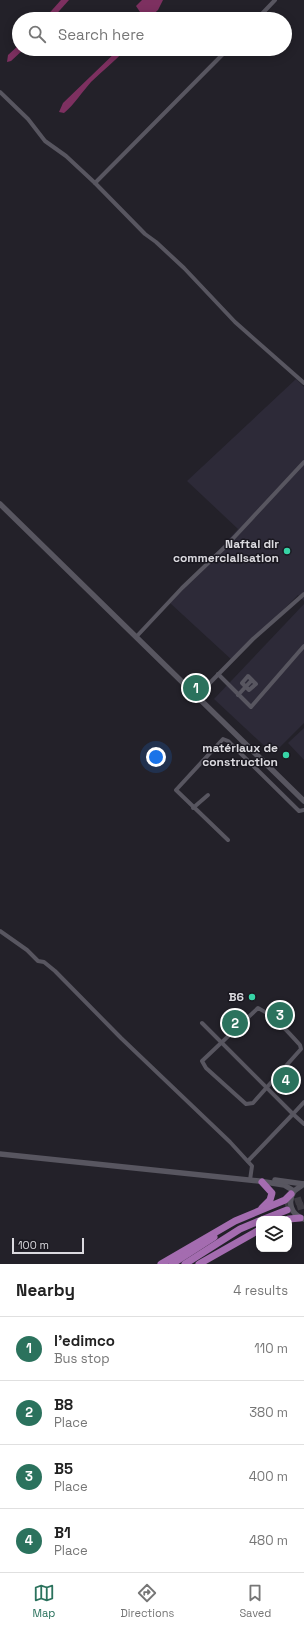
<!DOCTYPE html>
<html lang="en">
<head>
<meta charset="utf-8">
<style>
	:root { --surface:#fff; --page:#f6f6f6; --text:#222; --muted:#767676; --line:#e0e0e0; --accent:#2b725d }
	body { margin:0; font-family:"Space Grotesk",sans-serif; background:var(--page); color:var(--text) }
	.controls { position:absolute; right:12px; bottom:12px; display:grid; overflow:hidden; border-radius:8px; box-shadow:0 2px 10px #0003 }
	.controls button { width:36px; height:36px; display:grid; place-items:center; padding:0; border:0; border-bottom:1px solid var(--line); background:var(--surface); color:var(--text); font:20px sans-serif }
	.scale { position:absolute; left:12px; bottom:10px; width:72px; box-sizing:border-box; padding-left:4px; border:2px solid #dbdadf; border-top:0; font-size:11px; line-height:14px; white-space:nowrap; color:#dbdadf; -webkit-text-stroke:3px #1a1820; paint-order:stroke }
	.you { position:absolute; left:156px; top:757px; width:14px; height:14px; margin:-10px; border:3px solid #fff; border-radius:50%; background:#1a73e8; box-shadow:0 0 0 6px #1a73e833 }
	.badge { display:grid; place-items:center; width:26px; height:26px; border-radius:50%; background:var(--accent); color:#fff; font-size:13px; font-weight:700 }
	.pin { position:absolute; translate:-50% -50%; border:2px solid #fff; box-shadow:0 1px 4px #0006 }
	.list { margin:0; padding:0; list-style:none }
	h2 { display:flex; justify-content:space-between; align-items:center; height:52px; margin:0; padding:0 16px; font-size:17px }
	h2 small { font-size:13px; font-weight:400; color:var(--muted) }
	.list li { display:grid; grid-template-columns:26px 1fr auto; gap:12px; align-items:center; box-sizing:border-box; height:64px; padding:0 16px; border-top:1px solid var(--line) }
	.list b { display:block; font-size:15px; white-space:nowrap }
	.list p { margin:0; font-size:13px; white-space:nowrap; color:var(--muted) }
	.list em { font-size:13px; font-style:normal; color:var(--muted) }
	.icon { flex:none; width:22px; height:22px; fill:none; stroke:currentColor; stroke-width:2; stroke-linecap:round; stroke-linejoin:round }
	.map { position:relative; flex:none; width:304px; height:1264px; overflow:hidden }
	.search { position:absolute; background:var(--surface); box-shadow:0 2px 10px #0003; left:12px; right:12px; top:12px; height:44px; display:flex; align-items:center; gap:10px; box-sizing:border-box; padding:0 14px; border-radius:22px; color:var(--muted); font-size:15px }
	.sheet { height:308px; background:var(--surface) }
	nav { display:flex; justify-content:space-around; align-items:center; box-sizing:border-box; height:56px; border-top:1px solid var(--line); background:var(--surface); font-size:11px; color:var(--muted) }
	nav a { display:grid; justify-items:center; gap:2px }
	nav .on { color:var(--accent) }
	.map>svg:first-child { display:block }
	.built { fill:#2d2a38 }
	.forest { fill:#7d3060 }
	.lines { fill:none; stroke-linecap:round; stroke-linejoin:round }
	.highway-tunnel { stroke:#3f3d44; stroke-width:7; stroke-dasharray:7 3.5; stroke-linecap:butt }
	.street { stroke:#585660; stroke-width:4 }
	.secondary { stroke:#585660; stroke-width:5.5 }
	.highway { stroke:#a46cb0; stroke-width:7 }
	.poi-dot { fill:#37d4a6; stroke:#1a1820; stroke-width:1.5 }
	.labels { text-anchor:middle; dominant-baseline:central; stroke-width:3; stroke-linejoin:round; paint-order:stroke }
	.poi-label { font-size:12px; font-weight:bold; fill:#dbdadf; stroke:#1a1820; text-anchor:end }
</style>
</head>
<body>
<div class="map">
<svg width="304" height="1264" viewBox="0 0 304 1264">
	<rect width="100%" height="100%" fill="#232129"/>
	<g class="built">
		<path d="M296,379L304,387V601L298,595L233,661L170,603L238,529L187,481Z"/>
		<path d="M304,604V723L273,754L214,699Z"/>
		<path d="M304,728V760L288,743Z"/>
	</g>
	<g class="forest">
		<path d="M61,0H69L52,19H44Z"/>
		<path d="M142,0H163L158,10L148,19L142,15L136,6Z"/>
		<path d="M19,45V49H24L11,61L7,62L8,55Z"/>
		<path d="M119,49H126C115,61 102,71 91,82C82,92 74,105 64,113L59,112L63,103Z"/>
	</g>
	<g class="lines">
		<g class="highway-tunnel">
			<path d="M285,1205L304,1199"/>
			<path d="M287,1210L304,1205"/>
		</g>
		<g class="street">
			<path d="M257,19L275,0"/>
			<path d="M0,92L28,119L45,141L66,156L95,183L228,49"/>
			<path d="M95,183L145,234L156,242L184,268L235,322L304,383"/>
			<path d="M137,636L182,588L227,545L304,462"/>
			<path d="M218,674L251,707L304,646"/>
			<path d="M238,695L252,680L248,676L242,683L249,690L256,684L252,680"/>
			<path d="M197,696L253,639L304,594"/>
			<path d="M193,808L208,795"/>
			<path d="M228,840L176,790L223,739L228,741L299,811L304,810"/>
			<path d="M0,931L27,950L38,961L44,962L55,971L121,1038L230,1142L252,1166L250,1180"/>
			<path d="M258,1008C275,1016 287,1031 300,1045L301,1049L253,1103L246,1104L206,1068L202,1061Z"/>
			<path d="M202,1023L293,1114L248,1161"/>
			<path d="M304,1102L293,1114L304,1124"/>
		</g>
		<g class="secondary">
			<path d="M0,504L304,801"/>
			<path d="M0,1154L259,1181L284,1185L294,1191"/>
			<path d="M275,1180L304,1184"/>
			<path d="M304,1184L294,1191C287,1202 291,1215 304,1219"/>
		</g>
		<g class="highway">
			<path d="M262,1182L272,1193L270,1200L262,1208"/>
			<path d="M264,1219L287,1210"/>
			<path d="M289,1219L300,1218"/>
			<path d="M161,1264L235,1221L285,1200L291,1194"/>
			<path d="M172,1264L214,1237"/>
			<path d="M185,1264L240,1229L259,1221"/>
			<path d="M199,1264L259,1230"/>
		</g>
	</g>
	<g class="poi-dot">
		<circle cx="287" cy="551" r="4"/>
		<circle cx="286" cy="755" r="4"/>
		<circle cx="252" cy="997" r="4"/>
	</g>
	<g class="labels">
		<g class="poi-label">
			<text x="279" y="544">Naftal dir<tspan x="279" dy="14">commercialisation</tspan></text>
			<text x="278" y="748">matériaux de<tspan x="278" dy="14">construction</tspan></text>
			<text x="244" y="997">B6</text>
		</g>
	</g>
</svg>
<div class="controls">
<button><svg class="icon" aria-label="layers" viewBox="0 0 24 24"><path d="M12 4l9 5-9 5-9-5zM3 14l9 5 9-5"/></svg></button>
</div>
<div class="scale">100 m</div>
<div class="you"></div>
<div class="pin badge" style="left:196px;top:688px">1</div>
<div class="pin badge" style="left:235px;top:1023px">2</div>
<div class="pin badge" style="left:280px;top:1015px">3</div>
<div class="pin badge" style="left:286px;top:1080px">4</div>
<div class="search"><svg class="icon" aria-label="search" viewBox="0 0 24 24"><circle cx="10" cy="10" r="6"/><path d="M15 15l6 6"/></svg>Search here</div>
</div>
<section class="sheet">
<h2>Nearby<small>4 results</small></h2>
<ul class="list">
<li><span class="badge">1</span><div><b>l'edimco</b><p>Bus stop</p></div><em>110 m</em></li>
<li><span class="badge">2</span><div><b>B8</b><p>Place</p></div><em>380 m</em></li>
<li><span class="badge">3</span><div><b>B5</b><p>Place</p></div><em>400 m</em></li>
<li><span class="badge">4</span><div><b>B1</b><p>Place</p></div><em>480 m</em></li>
</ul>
</section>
<nav>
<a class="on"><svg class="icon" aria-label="map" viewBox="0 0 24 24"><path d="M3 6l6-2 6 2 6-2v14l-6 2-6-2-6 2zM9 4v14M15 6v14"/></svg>Map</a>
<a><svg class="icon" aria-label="directions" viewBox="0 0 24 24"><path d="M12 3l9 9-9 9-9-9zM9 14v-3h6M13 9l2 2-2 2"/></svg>Directions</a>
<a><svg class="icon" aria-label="saved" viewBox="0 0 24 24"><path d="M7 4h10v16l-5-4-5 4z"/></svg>Saved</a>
</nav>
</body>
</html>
